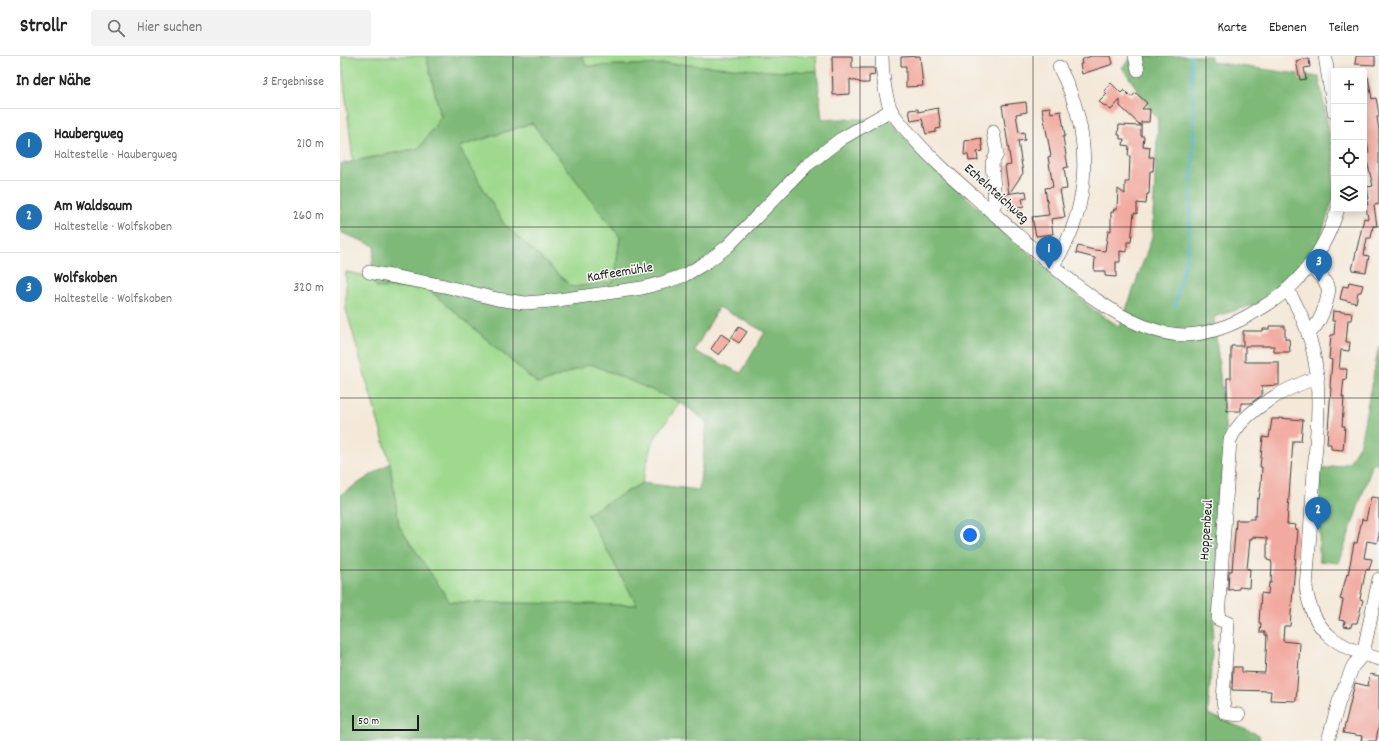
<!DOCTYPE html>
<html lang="de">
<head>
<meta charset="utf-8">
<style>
	:root { --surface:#fff; --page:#f2f2f2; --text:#222; --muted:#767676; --line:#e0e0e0; --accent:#1f6fb2 }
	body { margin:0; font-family:Dekko,sans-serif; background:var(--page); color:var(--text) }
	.controls { position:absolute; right:12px; top:12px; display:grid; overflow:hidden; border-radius:4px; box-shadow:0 2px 10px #0003 }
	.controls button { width:36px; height:36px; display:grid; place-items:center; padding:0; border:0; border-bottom:1px solid var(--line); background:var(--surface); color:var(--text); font:20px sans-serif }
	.scale { position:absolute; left:12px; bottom:10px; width:67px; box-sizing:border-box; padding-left:4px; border:2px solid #1c1c1c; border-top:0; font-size:11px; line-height:14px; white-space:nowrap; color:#1c1c1c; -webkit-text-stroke:3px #f6f6f2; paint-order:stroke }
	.you { position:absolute; left:630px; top:479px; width:14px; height:14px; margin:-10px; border:3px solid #fff; border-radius:50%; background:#1a73e8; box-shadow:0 0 0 6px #1a73e833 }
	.badge { display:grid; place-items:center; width:26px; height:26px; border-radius:50%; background:var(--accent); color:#fff; font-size:13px; font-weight:700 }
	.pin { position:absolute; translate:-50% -33px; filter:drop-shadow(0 1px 2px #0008) }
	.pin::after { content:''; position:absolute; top:21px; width:14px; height:12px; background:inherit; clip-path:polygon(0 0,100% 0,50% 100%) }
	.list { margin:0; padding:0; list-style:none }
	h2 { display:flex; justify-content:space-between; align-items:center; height:52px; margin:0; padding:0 16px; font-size:17px }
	h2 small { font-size:13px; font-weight:400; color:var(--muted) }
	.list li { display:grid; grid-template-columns:26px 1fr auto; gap:12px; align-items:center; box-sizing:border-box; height:72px; padding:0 16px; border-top:1px solid var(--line) }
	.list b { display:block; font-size:15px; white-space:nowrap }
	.list p { margin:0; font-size:13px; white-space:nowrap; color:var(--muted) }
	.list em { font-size:13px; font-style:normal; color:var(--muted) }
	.icon { flex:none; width:22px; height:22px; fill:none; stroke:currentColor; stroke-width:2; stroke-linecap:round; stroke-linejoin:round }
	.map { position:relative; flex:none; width:1039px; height:685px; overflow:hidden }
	header { display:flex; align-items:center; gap:24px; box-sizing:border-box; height:56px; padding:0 20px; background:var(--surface); border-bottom:1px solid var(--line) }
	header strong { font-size:19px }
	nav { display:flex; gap:22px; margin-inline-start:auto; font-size:14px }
	.search { width:280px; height:36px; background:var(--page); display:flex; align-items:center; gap:10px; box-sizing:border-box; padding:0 14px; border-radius:4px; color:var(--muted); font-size:15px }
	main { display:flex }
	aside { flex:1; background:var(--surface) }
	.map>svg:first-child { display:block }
	.green { fill:#9ed98d; stroke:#5d7a54 }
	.forest { fill:#7eb978; stroke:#4d6a4a; fill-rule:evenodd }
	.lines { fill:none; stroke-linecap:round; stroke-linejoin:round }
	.stream { stroke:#54b3d2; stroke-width:2.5 }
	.building { fill:#f2a99f }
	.minor-casing { stroke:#3c3b38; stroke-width:14 }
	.minor { stroke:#fff; stroke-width:13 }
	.grid { fill:none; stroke:#1c1c1c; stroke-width:1; stroke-opacity:0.55 }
	.labels { text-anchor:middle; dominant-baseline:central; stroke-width:3; stroke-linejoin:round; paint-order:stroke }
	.street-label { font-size:14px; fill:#1c1c1c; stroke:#f6f6f2 }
</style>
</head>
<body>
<header>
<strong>Strollr</strong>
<div class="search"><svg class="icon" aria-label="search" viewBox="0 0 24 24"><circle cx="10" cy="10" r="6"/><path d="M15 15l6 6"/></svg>Hier suchen</div>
<nav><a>Karte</a><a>Ebenen</a><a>Teilen</a></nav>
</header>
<main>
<aside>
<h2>In der Nähe<small>3 Ergebnisse</small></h2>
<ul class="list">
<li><span class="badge">1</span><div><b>Haubergweg</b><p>Haltestelle · Haubergweg</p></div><em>210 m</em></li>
<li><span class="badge">2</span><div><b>Am Waldsaum</b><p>Haltestelle · Wolfskoben</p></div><em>260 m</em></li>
<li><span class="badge">3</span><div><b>Wolfskoben</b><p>Haltestelle · Wolfskoben</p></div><em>320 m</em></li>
</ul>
</aside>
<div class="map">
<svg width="1039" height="685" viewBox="0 0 1039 685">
	<rect width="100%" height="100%" fill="#f6f6f2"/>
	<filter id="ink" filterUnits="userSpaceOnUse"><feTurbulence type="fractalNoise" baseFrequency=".025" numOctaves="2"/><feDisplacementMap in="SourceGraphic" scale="8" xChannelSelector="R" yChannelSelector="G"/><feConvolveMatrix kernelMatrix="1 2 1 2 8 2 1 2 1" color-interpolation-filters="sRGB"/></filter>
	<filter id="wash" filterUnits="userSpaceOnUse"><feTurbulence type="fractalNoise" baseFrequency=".012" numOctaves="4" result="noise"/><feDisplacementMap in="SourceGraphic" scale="16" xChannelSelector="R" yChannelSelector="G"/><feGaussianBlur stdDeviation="0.9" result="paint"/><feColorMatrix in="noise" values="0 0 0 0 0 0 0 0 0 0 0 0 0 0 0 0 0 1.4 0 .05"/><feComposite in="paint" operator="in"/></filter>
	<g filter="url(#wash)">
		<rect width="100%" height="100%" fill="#f4e9d9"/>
		<g class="green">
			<path d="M1,0H86L101,61L79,92L13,105Z"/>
			<path d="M243,0H476L477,15L444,16L327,8L245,10Z"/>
			<path d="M192,67L280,181L274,227L232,231L164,168L119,91Z"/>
			<path d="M6,216L87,232L198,328L251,308L340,346L312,386L302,427L248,458L298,549L109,546L59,470L50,407L6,253Z"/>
		</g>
		<g class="forest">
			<path d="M86,0H243L246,10L339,8L444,16L477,15L482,63H539L548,61L580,100L751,252L780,271L812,181L818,64L782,11L794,0H871V6L979,21L994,104V141L978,188L935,242L874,261L886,379L868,658L919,679L920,685H0V439L50,407L59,470L110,546L297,549L247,458L302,427L359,434L367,366L340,346L251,308L198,328L87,232H37L30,220L35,190L0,176V108L79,92L101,61ZM192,67L280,181L274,226L232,231L164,168L119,91ZM379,251L425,276L401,317L354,295Z"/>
			<path d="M1039,290V409L1033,407L999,507L979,505L980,414L1009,407L1020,388Z"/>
		</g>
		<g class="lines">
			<path class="stream" d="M835,251L848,192L854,83L851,0"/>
		</g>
		<g id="blocks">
			<g class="building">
				<path d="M492,0H512V12H534L535,19L529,20V27H522L510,23V38L493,39Z"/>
				<path d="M580,0L583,30L566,31V10H561V1Z"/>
				<path d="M751,0H771L773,8L742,18L740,8H742L741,4Z"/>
				<path d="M1016,0H1035V9L1015,8Z"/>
				<path d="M963,3H969L970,11L964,12L966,23L960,24L956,5Z"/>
				<path d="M1024,21H1028L1032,43L1036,42L1039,58V61H1037L1039,74V148L1034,149L1037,170H1033L1031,182H1027L1024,199L1029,200L1026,216L1012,214L1024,162L1028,163L1026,149H1028L1027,143H1029L1027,131L1033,130L1025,97H1029L1024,68Z"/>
				<path d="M771,27L781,37L784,34L791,41L796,37L807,47L802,53H810L809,66H801V80H804L803,90L810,91L809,101H814L813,115H810L809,138H807L806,148L797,147V158L794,157L791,186H787V196L780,195V206H776V221L765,220V215H754L755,202L736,197L738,190L754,194L765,195L768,175H771V156H773L774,153H777L778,133L785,138V126H789L790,100H788L789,90L783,89L784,83H780V79H778L779,69L801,70L780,50V44L771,54L759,46L767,38L764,35Z"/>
				<path d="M686,46L687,56L676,58L679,77L684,76L685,84L678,85L683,117L669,138L665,110L671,109L662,49Z"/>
				<path d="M710,51L711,57L721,55L725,80L723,81L728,111L724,112L727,133L720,134L725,161L711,163L713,178L696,180L692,161L709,159L705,132L713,131L708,101L711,100L702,52Z"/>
				<path d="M598,52L601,72L596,73V76L586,78L582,63L571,65L569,54L578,53V56Z"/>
				<path d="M641,82L643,95L637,96L638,104L629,105L628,99H624L625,85Z"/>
				<path d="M686,135L687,142L682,143L684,151L669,154L666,138Z"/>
				<path d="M1009,226L1023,229L1021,236H1018L1016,247L1000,243L1003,230L1008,231Z"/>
				<path d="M993,255L1012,257L1011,264H1008L1007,276L1006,286H1010L1009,295L1001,294L999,313H1007L1006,324L1004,323L1002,341H1004L1002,370H1005L1003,394L991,393V388H987L991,332H990L992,304L989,303L991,279H994L995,265H992Z"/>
				<path d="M929,270H945V283H949L950,296H934V290H905V306H939V329L922,330V339L911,347H901V355H887V322H891V290H903V275H923V273H929Z"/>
				<path d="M399,271L407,276L399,287L391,282Z"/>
				<path d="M381,278L390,284L379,299L371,293Z"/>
				<path d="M939,362L963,364L961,385H953L947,468L956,469L955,473L958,474L950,570H944L943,585L960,587L956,645L930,644L931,635L892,634L893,611H902V616L925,617L927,579H925V576H920L921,567H919L921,537L928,538L929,527H931L932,508L931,505L927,504V482L912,481V483H910L907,513H910L909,532L899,531V533L888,534L889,515H892L896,464H909V463H914V460H916L917,442L919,443L921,429L922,411H920L923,381L929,382L932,363H939Z"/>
				<path d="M1031,441L1039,442V479L1037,487L1027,485L1024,502L1032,503L1029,514L1026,513L1020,543L1023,544L1017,567H1012L1011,571L1004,570L1005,565L999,564L1003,544L1000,543L1007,518L1008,519L1014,487H1017L1022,463L1026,464Z"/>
				<path d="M1030,618L1039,620V668L1036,685H1021L1022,680L1003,677L1015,627L1028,630Z"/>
			</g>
		</g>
	</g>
	<g filter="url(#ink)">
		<use href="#blocks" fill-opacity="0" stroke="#3c3b38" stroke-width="1"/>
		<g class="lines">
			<g class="minor-casing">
				<g id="minor">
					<path d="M542,0C542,15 545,41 551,54C555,62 563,70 569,77C596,109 629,135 660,163C706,204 782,280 846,279C871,278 897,267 918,254C958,232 984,196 998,153"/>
					<path d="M795,0L798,14"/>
					<path d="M985,0L994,56"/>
					<path d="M652,156L655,147L652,107L657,98L653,76"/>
					<path d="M713,209C754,150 752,73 719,11"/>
					<path d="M29,216L104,230L157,243L185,247L211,245L302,232L325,226L345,219L367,206L388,190L467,109L501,83L551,54"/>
					<path d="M948,235C986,295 979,349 974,415C972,454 969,492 966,531C972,577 998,591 1039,603"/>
					<path d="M968,278C980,269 987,248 989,233L982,221L969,210"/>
					<path d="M899,659L885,657L883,645L888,567L878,563L890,384C904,353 947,332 978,321"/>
					<path d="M988,685L999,645L1013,610L1023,598L1039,523"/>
				</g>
			</g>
			<use href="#minor" class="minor"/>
		</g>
	</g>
	<path class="grid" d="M173,0V685M346,0V685M520,0V685M693,0V685M866,0V685M0,171H1039M0,342H1039M0,514H1039"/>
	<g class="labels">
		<g class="street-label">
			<text transform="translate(656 138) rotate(42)">Echelnteichweg</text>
			<text transform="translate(280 217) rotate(-9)">Kaffeemühle</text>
			<text transform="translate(867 474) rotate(-86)">Hoppenbeul</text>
		</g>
	</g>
</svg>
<div class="controls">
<button>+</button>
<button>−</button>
<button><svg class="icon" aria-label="locate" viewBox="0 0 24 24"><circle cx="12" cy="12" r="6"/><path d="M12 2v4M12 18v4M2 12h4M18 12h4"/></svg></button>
<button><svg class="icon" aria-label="layers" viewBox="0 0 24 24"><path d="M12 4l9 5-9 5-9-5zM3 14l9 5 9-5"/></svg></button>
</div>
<div class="scale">50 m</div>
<div class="you"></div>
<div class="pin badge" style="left:709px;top:213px">1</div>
<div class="pin badge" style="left:978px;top:474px">2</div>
<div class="pin badge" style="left:979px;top:226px">3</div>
</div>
</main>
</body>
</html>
